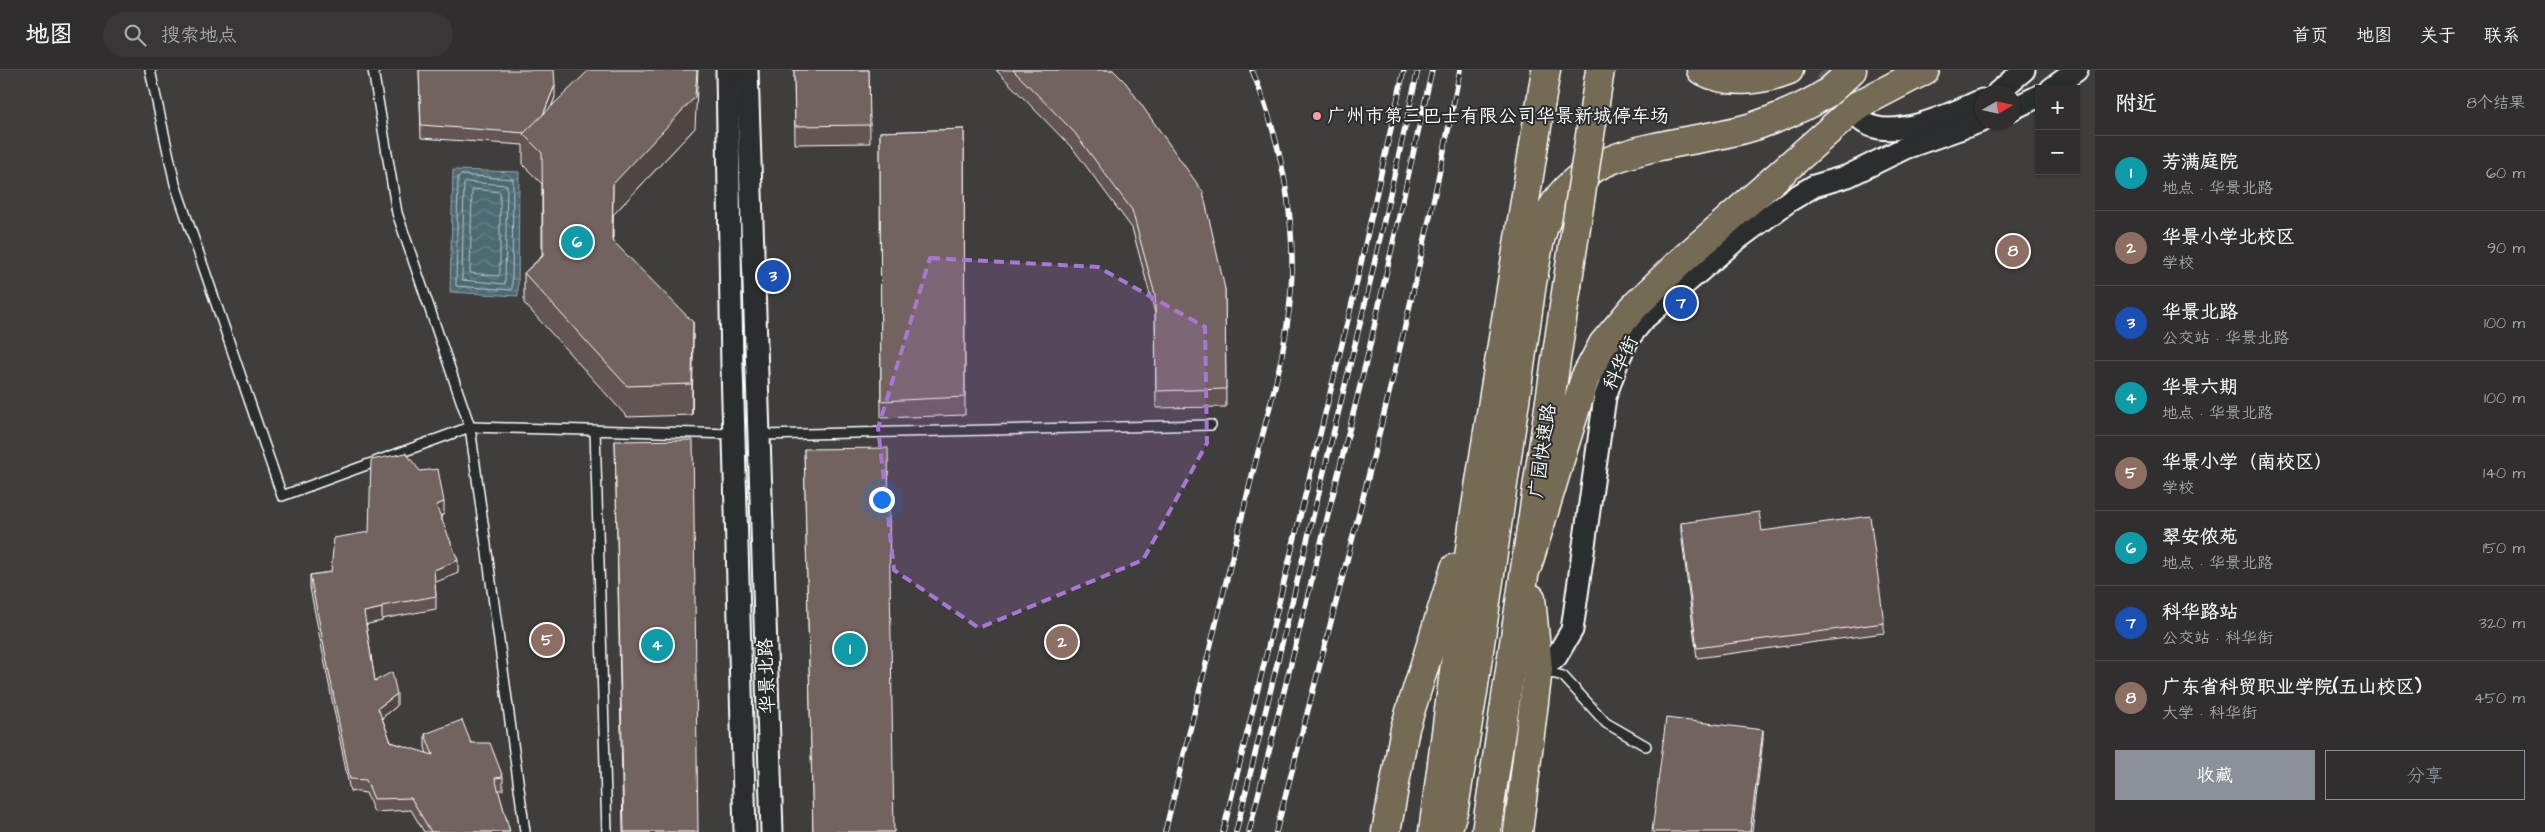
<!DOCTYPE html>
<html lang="zh">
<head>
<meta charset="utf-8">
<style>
	:root { --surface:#302e2e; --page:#383636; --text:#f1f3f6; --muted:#a8a8aa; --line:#4b4a4a; --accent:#8c9099 }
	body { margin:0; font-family:"Architects Daughter","LXGW WenKai TC",sans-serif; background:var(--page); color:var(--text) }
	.controls { position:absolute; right:15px; top:15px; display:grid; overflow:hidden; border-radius:0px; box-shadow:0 1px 4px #0004 }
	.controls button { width:45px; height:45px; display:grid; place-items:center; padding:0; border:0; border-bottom:1px solid var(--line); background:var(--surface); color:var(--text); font:25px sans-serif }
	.compass { position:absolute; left:1975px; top:15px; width:45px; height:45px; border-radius:50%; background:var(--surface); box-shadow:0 1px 4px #0004; rotate:81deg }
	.you { position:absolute; left:881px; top:429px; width:18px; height:18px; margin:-12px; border:4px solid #fff; border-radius:50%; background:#1a73e8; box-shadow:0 0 0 8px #1a73e833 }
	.badge { display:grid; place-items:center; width:32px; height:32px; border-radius:50%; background:var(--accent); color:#fff; font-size:16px; font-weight:700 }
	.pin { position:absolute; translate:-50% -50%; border:2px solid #fff; box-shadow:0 1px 5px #0006 }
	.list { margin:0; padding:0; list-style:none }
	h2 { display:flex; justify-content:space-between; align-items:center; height:65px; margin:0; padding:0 20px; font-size:21px }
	h2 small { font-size:16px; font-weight:400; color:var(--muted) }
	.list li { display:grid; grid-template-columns:32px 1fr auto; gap:15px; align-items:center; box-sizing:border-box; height:75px; padding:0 20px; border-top:1px solid var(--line) }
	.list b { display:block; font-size:19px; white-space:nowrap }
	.list p { margin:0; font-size:16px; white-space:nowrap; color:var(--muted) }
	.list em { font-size:16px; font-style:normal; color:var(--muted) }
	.actions { display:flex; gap:10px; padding:15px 20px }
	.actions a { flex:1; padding:11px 0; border:1px solid var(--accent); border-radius:0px; text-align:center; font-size:18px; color:var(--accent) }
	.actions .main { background:var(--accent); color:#fff }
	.icon { flex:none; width:28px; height:28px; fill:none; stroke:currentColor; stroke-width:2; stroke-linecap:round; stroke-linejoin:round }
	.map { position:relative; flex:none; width:2095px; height:762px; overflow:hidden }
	header { display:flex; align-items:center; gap:30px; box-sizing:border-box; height:70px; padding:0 25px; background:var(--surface); border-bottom:1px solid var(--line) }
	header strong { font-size:24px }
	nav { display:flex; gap:28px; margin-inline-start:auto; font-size:18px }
	.search { width:350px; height:45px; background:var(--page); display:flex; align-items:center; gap:12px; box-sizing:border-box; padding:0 18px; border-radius:28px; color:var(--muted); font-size:19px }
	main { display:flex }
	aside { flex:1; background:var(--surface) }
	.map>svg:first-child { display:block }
	.water { fill:url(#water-waves); stroke:#95a6ab }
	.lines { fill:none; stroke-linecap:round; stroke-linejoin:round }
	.shore { stroke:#b8c4c7; stroke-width:1 }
	.tertiary-tunnel { stroke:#5d5a5a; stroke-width:21; stroke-dasharray:21 11; stroke-linecap:butt }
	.service-casing { stroke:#fff; stroke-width:12 }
	.tertiary-casing { stroke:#fff; stroke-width:25 }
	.trunk-casing { stroke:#fff; stroke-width:31 }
	.motorway-casing { stroke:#fff; stroke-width:31 }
	.service { stroke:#2a2d2e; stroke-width:9 }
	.tertiary { stroke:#2a2d2e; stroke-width:21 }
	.trunk { stroke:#746b52; stroke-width:28 }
	.motorway { stroke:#746b52; stroke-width:28 }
	.rail-casing { stroke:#fff; stroke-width:5.5 }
	.rail { stroke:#2a2d2e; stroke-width:4; stroke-dasharray:11; stroke-linecap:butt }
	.trunk-bridge-casing { stroke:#fff; stroke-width:31; stroke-linecap:butt }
	.trunk-bridge { stroke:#746b52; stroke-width:28 }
	.wall { fill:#625553; stroke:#fff }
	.shaded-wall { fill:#504543; stroke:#fff }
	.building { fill:#726360; stroke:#fff }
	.marked { fill:#a976d5; fill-opacity:0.2; stroke:#a976d5; stroke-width:4; stroke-dasharray:10 6; stroke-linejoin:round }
	.poi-dot { fill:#ff9aa2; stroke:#2a2d2e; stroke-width:2 }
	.labels { text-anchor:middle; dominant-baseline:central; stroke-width:4; stroke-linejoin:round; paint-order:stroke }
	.poi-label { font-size:19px; fill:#fff; stroke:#2a2d2e; text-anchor:start }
	.street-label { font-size:19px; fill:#fff; stroke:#2a2d2e }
</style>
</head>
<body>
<header>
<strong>地图</strong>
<div class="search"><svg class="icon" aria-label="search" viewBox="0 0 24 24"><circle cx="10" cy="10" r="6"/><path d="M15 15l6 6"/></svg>搜索地点</div>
<nav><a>首页</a><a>地图</a><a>关于</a><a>联系</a></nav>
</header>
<main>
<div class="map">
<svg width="2095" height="762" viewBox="0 0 2095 762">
	<defs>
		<pattern id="water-waves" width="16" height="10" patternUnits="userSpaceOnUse" patternTransform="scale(1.25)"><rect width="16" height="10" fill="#4e6b73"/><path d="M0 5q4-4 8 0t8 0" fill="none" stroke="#698188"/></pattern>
	</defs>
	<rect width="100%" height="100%" fill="#403d3d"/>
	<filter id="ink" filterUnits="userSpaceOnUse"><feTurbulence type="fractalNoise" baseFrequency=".02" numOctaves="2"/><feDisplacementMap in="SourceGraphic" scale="10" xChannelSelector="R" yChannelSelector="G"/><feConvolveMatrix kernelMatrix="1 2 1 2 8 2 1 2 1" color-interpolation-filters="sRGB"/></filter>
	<g filter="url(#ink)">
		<path class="water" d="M453,100L519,102L518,226L450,222Z"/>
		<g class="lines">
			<g class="shore">
				<path d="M461,105L513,109L512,220L456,216L458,107Z"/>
				<path d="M467,112L507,115L505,214L462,210L464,114Z"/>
				<path d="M474,119L500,122V203L498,206L470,203L472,122Z"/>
			</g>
			<path class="tertiary-tunnel" d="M1824,0L1861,50"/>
			<g class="service-casing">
				<g id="service">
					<path d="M150,0L175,114L282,426L470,357L397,143L373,0"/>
					<path d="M595,360L607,762"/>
					<path d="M760,365L1211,355"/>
					<path d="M1540,600L1563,606L1606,653L1646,676"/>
					<path d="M525,762L470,357L734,364"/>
				</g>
			</g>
			<g class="tertiary-casing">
				<g id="tertiary">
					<path d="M727,0L732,297L745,762"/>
					<path d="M747,0L772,762"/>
					<path d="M2051,19L2077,0"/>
					<path d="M1998,22L2024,0"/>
					<path d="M2012,39L2039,26"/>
					<path d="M1861,50C1888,74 1954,43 1982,30"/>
					<path d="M1538,599L1556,587L1572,560L1605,327L1617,293L1628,269L1645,248L1735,171L1789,131L1814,116L1848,106L1905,78L1982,51"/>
				</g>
			</g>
			<g class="trunk-casing">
				<g id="trunk">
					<path d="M1386,762L1405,658L1455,498"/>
					<path d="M1433,762L1474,449L1546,0"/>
					<path d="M1486,762L1567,216"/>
					<path d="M1518,762L1538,599L1531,528"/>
				</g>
			</g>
			<g class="motorway-casing">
				<g id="motorway">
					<path d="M1701,0C1728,15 1761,11 1789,0"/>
					<path d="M1527,497L1585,308L1603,274L1635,236L1678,194L1858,35L1925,0"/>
					<path d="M1447,762L1454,738L1473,622L1532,213C1537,188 1539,162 1551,140C1588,71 1690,77 1755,56C1778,48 1806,37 1827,23C1836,16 1844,7 1852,0"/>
				</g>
			</g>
			<use href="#service" class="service"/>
			<use href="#tertiary" class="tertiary"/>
			<use href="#trunk" class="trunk"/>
			<use href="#motorway" class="motorway"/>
			<g class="rail-casing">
				<g id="rail">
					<path d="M1165,762C1193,647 1221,533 1249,418C1266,347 1291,273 1292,199C1293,130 1278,63 1252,0"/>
					<path d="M1223,762L1353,229L1404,0"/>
					<path d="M1236,762L1368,221L1418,0"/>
					<path d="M1249,762L1368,284L1432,0"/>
					<path d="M1276,762C1342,509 1411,257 1460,0"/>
				</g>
			</g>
			<use href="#rail" class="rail"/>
			<g class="trunk-bridge-casing">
				<path id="trunk-bridge" d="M1567,216L1600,0"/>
			</g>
			<use href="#trunk-bridge" class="trunk-bridge"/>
		</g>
		<g class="wall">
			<path d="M419,0L555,27L551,38L695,58L613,145V170L693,283L692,345L627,347L524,233V203L542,186V114L523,95V75L421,68Z"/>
			<path d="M794,0H869L870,73L795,74Z"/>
			<path d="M996,0H1113L1225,219L1226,337L1156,338L1155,243L1132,158L1074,80Z"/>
			<path d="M964,59L965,345L881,348L880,62Z"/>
			<path d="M615,371L698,762H623Z"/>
			<path d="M804,379L894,762H813Z"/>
			<path d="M420,401L444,444L441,446L458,503L435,512L436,526V539L382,549V551L366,554L375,611L397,636L382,648L391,672L427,684L425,677V664L471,673L503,707V720H498L510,762H424L411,740L374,742L366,723L350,721L310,518V505L331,502L369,462Z"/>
			<path d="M1681,453L1762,461L1884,553V563L1697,588L1681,462Z"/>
		</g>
		<g class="shaded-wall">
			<path d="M697,0H698L695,58L613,145L612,200L613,114Z"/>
			<path d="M555,15V27L536,76V63Z"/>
			<path d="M693,252V283L692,345V314Z"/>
			<path d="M444,432V444L436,448V435Z"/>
			<path d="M458,490V503L434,513V500Z"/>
			<path d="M382,538V551L364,555V542Z"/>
			<path d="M397,624V636L378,651V638Z"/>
			<path d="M1763,660V670L1752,762H1750Z"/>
		</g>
		<g class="building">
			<path d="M419,0H554L555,15L543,45L525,63L421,55Z"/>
			<path d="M589,0H697L695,27L613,114L612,170L693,252L692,314L627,316L524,203L543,186L542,83L523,64Z"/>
			<path d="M794,0H869L870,55L795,56Z"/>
			<path d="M1013,0H1113L1126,13L1203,122L1225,219L1226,319L1156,321L1155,225L1132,140L1074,62Z"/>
			<path d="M964,59L965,327L881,331L880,62Z"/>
			<path d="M693,370L698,762H624L615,371Z"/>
			<path d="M888,378L894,762H813L804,379Z"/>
			<path d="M406,383L420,401L438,399L444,432L436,435L458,490L434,500L436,526L382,536V538L364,542L375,611L392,602L397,624L378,638L391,672L433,685L425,664L462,650L471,673H490L503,707L495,708L510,762H431L411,728L374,729L366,710L350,709L310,505L331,502L334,468L369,462L371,390Z"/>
			<path d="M1759,442L1762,461L1870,446L1884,553L1697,578L1681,453Z"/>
			<path d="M1666,648L1763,660L1750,762H1652Z"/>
		</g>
	</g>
	<path class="marked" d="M930,188L1098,197L1205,257L1207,373L1143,490L979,558L894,500L878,358Z"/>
	<circle class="poi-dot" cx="1317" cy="46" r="5"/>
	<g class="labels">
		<g class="poi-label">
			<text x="1327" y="46">广州市第三巴士有限公司华景新城停车场</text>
		</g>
		<g class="street-label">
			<text transform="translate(1621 293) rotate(-65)">科华街</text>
			<text transform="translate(1543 381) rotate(-82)">广园快速路</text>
			<text transform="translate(767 606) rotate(-92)">华景北路</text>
		</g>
	</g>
</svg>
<div class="controls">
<button>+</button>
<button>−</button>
</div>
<svg class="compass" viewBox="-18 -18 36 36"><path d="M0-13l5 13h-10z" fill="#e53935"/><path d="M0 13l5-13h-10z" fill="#a8a8aa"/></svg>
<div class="you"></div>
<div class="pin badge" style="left:850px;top:579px;background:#0f9aa8">1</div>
<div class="pin badge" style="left:1062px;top:572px;background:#8d6e63">2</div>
<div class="pin badge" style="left:773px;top:206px;background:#1a4fb4">3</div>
<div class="pin badge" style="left:657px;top:575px;background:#0f9aa8">4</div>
<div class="pin badge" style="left:547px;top:570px;background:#8d6e63">5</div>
<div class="pin badge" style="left:577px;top:172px;background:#0f9aa8">6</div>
<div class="pin badge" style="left:1681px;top:233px;background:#1a4fb4">7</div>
<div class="pin badge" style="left:2013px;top:181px;background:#8d6e63">8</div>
</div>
<aside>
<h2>附近<small>8个结果</small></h2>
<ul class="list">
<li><span class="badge" style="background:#0f9aa8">1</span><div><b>芳满庭院</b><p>地点 · 华景北路</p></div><em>60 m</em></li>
<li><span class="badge" style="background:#8d6e63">2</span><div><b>华景小学北校区</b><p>学校</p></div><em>90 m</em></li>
<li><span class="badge" style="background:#1a4fb4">3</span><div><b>华景北路</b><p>公交站 · 华景北路</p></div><em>100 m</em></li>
<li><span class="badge" style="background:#0f9aa8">4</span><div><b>华景六期</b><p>地点 · 华景北路</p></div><em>100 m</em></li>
<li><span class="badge" style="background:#8d6e63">5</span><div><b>华景小学（南校区）</b><p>学校</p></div><em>140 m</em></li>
<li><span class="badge" style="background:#0f9aa8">6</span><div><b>翠安侬苑</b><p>地点 · 华景北路</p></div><em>150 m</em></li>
<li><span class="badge" style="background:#1a4fb4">7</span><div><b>科华路站</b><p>公交站 · 科华街</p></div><em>320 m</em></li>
<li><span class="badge" style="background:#8d6e63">8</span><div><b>广东省科贸职业学院(五山校区)</b><p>大学 · 科华街</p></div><em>450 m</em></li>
</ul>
<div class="actions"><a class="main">收藏</a><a>分享</a></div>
</aside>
</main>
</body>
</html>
